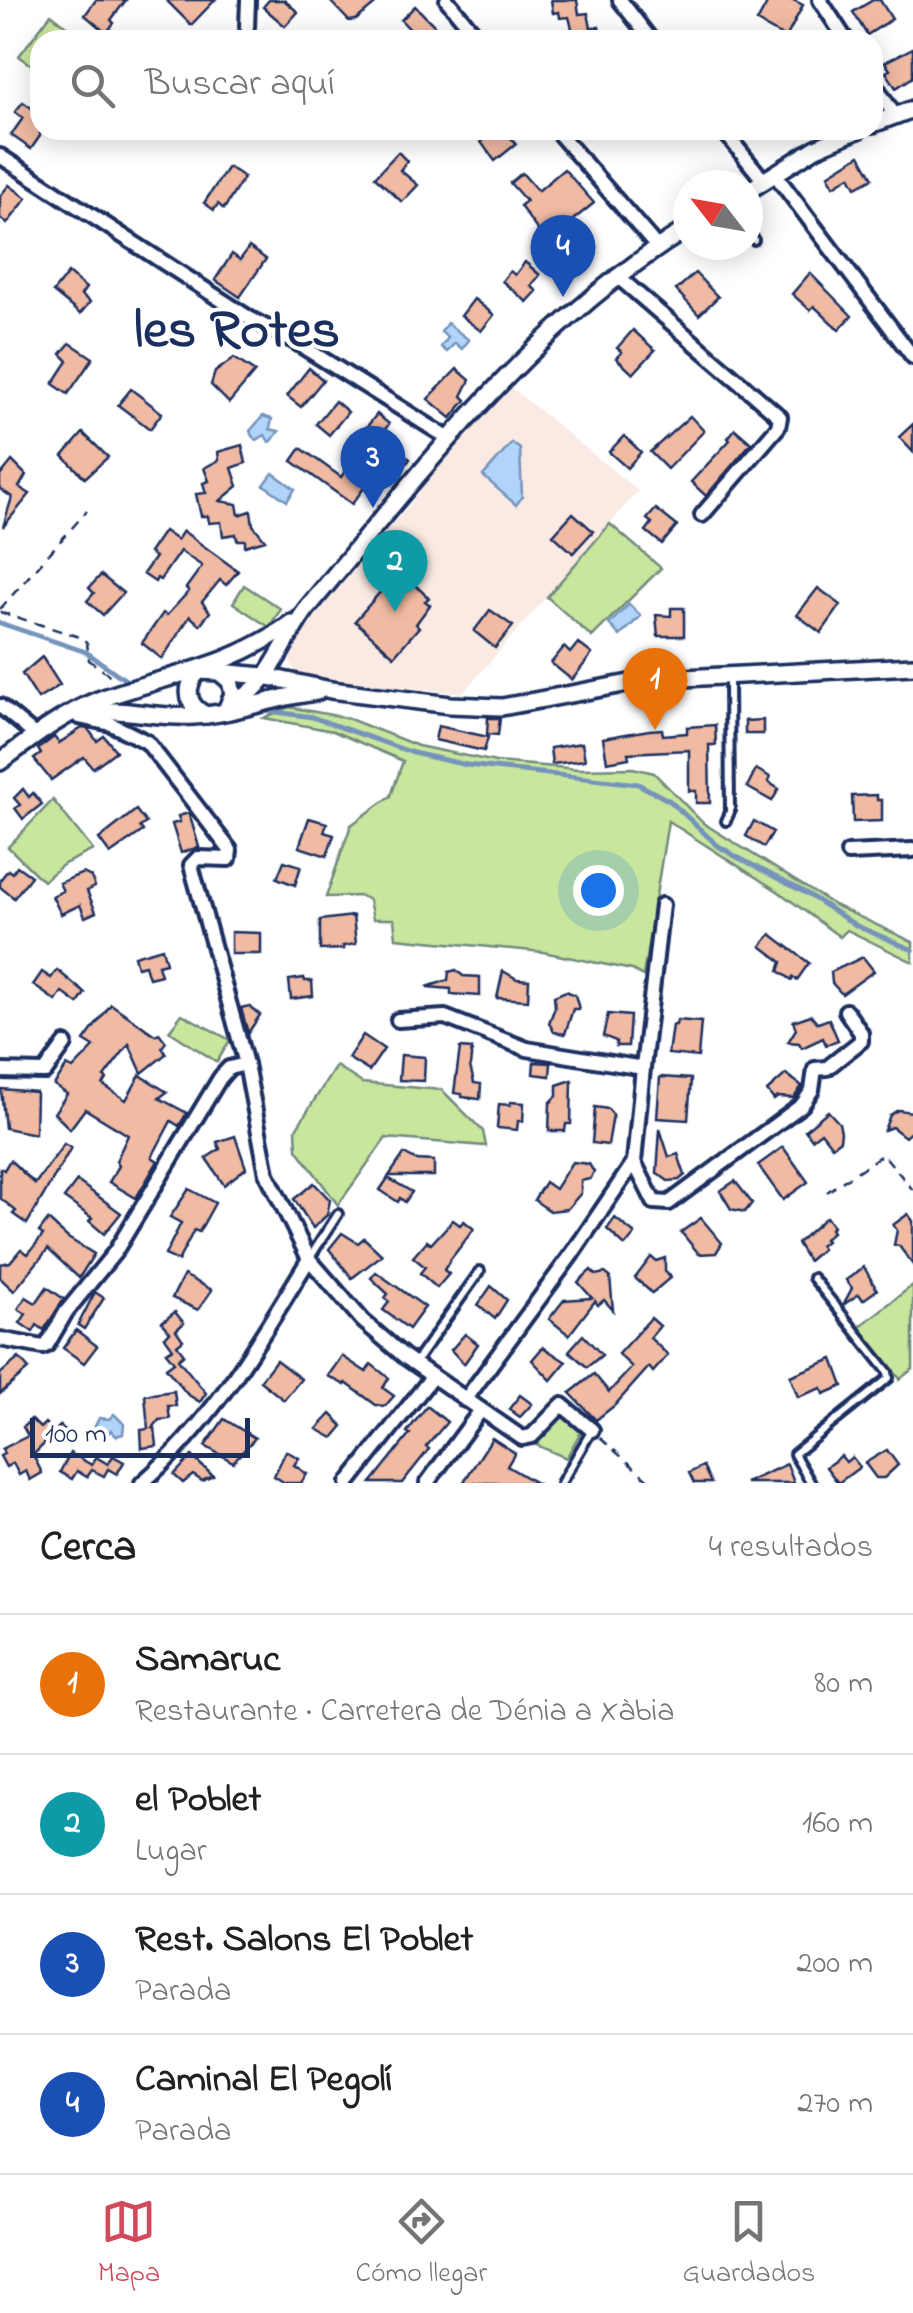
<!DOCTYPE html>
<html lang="es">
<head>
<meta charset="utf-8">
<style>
	:root { --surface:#fff; --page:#f2f2f2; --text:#202124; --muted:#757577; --line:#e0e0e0; --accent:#d1495b }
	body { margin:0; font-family:"Indie Flower",sans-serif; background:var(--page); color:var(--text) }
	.compass { position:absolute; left:673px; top:170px; width:90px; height:90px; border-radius:50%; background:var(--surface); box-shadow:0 5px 25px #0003; rotate:301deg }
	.scale { position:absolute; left:30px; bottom:25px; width:220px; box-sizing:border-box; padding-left:10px; border:5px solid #1b2f5e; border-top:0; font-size:28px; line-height:35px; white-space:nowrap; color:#1b2f5e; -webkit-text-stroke:8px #fff; paint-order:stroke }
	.you { position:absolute; left:598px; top:890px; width:35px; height:35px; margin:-25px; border:8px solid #fff; border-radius:50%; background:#1a73e8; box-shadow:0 0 0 15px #1a73e833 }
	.badge { display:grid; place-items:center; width:65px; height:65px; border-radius:50%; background:var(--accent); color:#fff; font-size:32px; font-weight:700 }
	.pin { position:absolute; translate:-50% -82px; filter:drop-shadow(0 2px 5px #0008) }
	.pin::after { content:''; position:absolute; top:52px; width:35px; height:30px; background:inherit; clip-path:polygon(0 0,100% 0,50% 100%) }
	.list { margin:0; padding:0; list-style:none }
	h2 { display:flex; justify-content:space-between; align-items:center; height:130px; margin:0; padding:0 40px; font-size:42px }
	h2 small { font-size:32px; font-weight:400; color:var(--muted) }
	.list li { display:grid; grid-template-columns:65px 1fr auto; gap:30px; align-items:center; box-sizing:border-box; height:140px; padding:0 40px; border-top:2px solid var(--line) }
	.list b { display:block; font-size:38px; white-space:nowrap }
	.list p { margin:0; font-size:32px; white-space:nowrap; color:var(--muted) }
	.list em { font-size:32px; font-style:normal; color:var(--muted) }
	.icon { flex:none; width:55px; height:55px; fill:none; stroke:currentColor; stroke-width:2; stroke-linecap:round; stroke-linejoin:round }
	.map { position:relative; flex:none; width:913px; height:1483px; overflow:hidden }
	.search { position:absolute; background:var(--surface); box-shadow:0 5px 25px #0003; left:30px; right:30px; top:30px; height:110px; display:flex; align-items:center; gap:25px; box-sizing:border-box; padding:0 35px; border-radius:30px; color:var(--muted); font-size:38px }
	.sheet { height:690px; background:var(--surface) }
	nav { display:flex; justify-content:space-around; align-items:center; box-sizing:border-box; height:140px; border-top:2px solid var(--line); background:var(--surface); font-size:28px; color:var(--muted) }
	nav a { display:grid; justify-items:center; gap:5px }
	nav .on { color:var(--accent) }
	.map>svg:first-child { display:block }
	.built { fill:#faeae3 }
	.green { fill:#c9e69d; stroke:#728a7e; stroke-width:2.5 }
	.water { fill:#b0d5f9; stroke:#7493bb; stroke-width:2.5 }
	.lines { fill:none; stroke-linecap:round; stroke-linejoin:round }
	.stream { stroke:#7493bb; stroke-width:5 }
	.building { fill:#f0baa3; stroke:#1b2f5e; stroke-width:2.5 }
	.service-casing { stroke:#1b2f5e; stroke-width:14 }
	.minor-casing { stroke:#1b2f5e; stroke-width:20 }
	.tertiary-casing { stroke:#1b2f5e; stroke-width:22 }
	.path { stroke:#1b2f5e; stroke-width:2.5; stroke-dasharray:10 8; stroke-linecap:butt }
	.service { stroke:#fff; stroke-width:6 }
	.minor { stroke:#fff; stroke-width:12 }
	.tertiary { stroke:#fff; stroke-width:15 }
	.labels { text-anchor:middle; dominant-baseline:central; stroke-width:8; stroke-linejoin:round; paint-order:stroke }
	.district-label { font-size:55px; font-weight:bold; fill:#1b2f5e; stroke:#fff }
</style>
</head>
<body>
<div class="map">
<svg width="913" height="1483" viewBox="0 0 913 1483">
	<rect width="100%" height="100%" fill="#fff"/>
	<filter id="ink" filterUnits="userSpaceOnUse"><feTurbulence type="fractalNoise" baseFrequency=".01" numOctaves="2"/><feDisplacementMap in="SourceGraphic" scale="20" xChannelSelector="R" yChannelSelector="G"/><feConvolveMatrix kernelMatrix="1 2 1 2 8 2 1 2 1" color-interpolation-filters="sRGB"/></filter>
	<g filter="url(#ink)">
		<path class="built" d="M508,385L638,491L463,693L297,676L289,659L298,633L420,492L417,488Z"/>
		<g class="green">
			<path d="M51,14L69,28L60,40H40L37,69L19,56Z"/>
			<path d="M610,524L661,568L592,637L547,597Z"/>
			<path d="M244,585L281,609L269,627L233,603Z"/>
			<path d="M289,707L347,718L418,746L496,762L578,769L633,768L654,773L703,823L834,905L913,942V962L847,930L840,937L779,892L668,821L643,976L632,970L543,952L396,938L394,919H373L369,900L361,896L326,897L351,825L391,796L403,761L333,731L264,718Z"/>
			<path d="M53,800L93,850L64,864L43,881L8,847Z"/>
			<path d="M182,1014L230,1040L217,1062L169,1031Z"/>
			<path d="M336,1066L362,1083L442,1090L483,1131L486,1146L386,1138L338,1205L297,1149L296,1129Z"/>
			<path d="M913,1285V1369L900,1379L859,1327Z"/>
			<path d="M559,1417H564L582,1430L566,1458L532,1443Z"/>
		</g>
		<g class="water">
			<path d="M447,323L469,340L462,349L455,343L447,352L441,347L448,338L441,332Z"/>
			<path d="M263,416L272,419L270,429L279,431L272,441L269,442L265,435L257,440L252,436L250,431Z"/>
			<path d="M512,443L520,449L522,497L516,505L483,476Z"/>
			<path d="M273,473L295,489L287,501L264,485Z"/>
			<path d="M629,604L641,616L620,636L609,624Z"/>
			<path d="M114,1414L124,1424L123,1434L116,1436L111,1430L105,1438L101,1430H93L99,1418L109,1419Z"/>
		</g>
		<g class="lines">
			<g class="stream">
				<path d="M0,623L86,652L130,683"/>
				<path d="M269,711L312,717L413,753L467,765L638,784L670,801L717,845L735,856L804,892L857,926L913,950"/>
			</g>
		</g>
		<g class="building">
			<path d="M96,0H126L111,20L114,23L106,33L85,15Z"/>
			<path d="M166,0H215L191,25Z"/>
			<path d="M269,0H284L298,12L285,26L263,7Z"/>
			<path d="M329,0H380L356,20L349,21Z"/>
			<path d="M551,0H577L579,14L588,13L591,28L599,27L601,40H575L569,17L560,18L559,12L553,13Z"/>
			<path d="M769,0H793L803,5L786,38L757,22Z"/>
			<path d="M873,0H880L892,19L867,35L853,12Z"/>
			<path d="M415,6L439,30L436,33L443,40H420L401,20Z"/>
			<path d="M913,48V77L896,88L886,72L890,70L885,62Z"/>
			<path d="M23,102L40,114V136L31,149L11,135L23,118L15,112Z"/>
			<path d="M496,130H504L516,144L495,161L481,142Z"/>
			<path d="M398,152L407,161L400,170L418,185L402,202L375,177Z"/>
			<path d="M860,155L873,178L856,187L850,176L834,186L828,175Z"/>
			<path d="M228,167L244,177L224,209L218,204L214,210L204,203Z"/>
			<path d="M564,169L594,203L568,224L578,232L562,252L538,231L520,206L526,201L510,183L522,173L538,191Z"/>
			<path d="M9,185L27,198L7,224L0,218V196Z"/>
			<path d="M249,247L266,259L240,297L215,280L232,254L240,260Z"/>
			<path d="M525,262L540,275L531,286L537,291L527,302L502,281L510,271L515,275Z"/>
			<path d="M68,273L86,288L81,295L90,302L80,314L53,292Z"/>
			<path d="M695,273L718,297L699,315L676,290Z"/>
			<path d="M810,273L852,316L839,330L814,306L810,310L792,294Z"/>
			<path d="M474,299L494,315L481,331L461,316Z"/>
			<path d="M633,330L655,350L633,374L616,358L622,352L617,348Z"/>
			<path d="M70,343L93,358L68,394L53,384L68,361L61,354Z"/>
			<path d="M234,358L255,372L229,403L211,385L215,372Z"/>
			<path d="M309,368L323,380L301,407L287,396Z"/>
			<path d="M457,369L470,380L462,396L466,400L451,418L428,399Z"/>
			<path d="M131,389L162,413L150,429L118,405Z"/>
			<path d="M335,401L348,412L329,435L316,424Z"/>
			<path d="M377,414L389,424L380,436L410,459L395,479L352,445Z"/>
			<path d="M690,416L704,431L667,469L650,452Z"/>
			<path d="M913,424V452L899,437Z"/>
			<path d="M735,429L751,443L706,496L691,482L730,440L728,438Z"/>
			<path d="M83,433L108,457L85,478L63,456Z"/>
			<path d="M624,436L641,452L627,468L609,452Z"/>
			<path d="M242,445L246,463L232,468L238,486L220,501L237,504L239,515L251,511L253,525L265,540L245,546V540H237L236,534L223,536L221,522L209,523L208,516H201L196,494L206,493L203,483L209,481L204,468L219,460L218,452Z"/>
			<path d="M301,448L341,477L346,470L367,484L352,504L292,461Z"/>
			<path d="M12,461L26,475L19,487L30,494L3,527L12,497L0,489V476Z"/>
			<path d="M656,509L677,526L662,544L646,531L652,523L647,519Z"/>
			<path d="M573,513L593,531L573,553L553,535Z"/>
			<path d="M164,531L177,540L183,531L238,571L226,585L220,580L202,602L210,612L200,625L190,616L162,659L142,643L163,613L167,615L189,591L186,588L202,566L180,551L160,580L157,578L155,582L143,574L155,557L149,553Z"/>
			<path d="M101,575L123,593L103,615L87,601L94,593L89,588Z"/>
			<path d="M404,575L429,598L425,601L430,605L416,624L419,627L394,656L355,621L389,582L394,586Z"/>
			<path d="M818,588L841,605L821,633L797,615Z"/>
			<path d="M671,608H684V636H658L656,615L671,616Z"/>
			<path d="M490,610L513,626L495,648L474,631Z"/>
			<path d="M578,643L592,654L572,680L551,663L564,647L570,653Z"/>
			<path d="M42,657L60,685L38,699L22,674Z"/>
			<path d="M488,718H500L498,735L487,734Z"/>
			<path d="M763,720V734H745V721Z"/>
			<path d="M715,725L716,745H709L710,803H696V791H689V750L628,753L629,758L607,762L603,738L649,730L662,729L663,735L687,733V727Z"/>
			<path d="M438,726L488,737L484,751L435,740Z"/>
			<path d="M82,728L88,729L97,741L104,736L116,751L93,768L84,757L51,780L34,759L41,754L38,749L54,737L59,743Z"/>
			<path d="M582,743L585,760L552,764L550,748Z"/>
			<path d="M756,769L770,777L768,782L779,789L772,801L747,787Z"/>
			<path d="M23,789L29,797L33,793L42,804L23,819L15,808L20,805L14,798Z"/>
			<path d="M877,795V800H882V821L853,822L852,796Z"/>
			<path d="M136,810L146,823L140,827L143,831L110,854L99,839Z"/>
			<path d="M189,813L199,847L181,853L172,824L180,822L178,816Z"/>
			<path d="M309,818L327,823L324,832L334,835L327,856L299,847Z"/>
			<path d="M754,821L773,832L764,847L746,836Z"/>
			<path d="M284,861L301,866L295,885L277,878Z"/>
			<path d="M17,866L31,876L14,898L0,887V880L8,870L12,873Z"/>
			<path d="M83,873L91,877L95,887L87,891L96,912L85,917L80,905L61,914L52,896L63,891L59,883Z"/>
			<path d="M353,916L356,944L343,946L344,949L320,950V920Z"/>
			<path d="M231,932L261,933V954H231Z"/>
			<path d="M771,934L809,963L797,980L793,977L792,980L779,971L782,962L761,946Z"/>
			<path d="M162,948L166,963L158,965L161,975L149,978L145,965L137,967L134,956Z"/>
			<path d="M863,957L874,971L842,994L832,983L831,972Z"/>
			<path d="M57,970L85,993L78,1004L62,992L56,1001L33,985L42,972L51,978Z"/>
			<path d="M456,970L463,976L480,977V996L451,994V989L427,987L448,980L449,972Z"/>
			<path d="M503,971L517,979L529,980L528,1000L497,998Z"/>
			<path d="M304,978L305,981H312L313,996L291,999L289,980Z"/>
			<path d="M566,991L575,995L579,1009H573L565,1034L554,1032L549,1023L555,1007L554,996Z"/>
			<path d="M111,1004L155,1035L159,1033L166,1042L162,1047L166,1054L142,1073L129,1044L104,1077L107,1079L103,1085L126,1100L140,1075L167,1092L159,1098L187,1113L179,1126L171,1121L152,1157L158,1161L136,1198L109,1182L119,1166L116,1161L128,1135L85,1109L70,1129L54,1113L67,1094L54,1085L67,1066L73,1069L94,1047L84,1041Z"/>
			<path d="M249,1006L260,1015L248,1033L241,1008Z"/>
			<path d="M608,1014L630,1016L628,1046H616V1041L603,1036Z"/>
			<path d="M811,1015L818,1023L829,1019L838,1040L826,1045L823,1038L802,1048L799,1043L788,1042L796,1029L793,1021Z"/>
			<path d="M677,1020L701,1022L698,1057L668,1054L672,1025H676Z"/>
			<path d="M363,1035L384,1049L369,1071L348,1058Z"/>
			<path d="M460,1048L472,1049L470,1066L474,1083L481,1084L480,1099L462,1097V1094L454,1093Z"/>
			<path d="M401,1055L425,1057L424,1081L399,1080Z"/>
			<path d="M534,1062L551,1063L550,1076L533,1074Z"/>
			<path d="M786,1074L802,1086L794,1098L778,1097L774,1100L767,1091Z"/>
			<path d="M660,1077L691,1079L688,1120L657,1118Z"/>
			<path d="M572,1080L571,1124H566L565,1131H549L550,1103L557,1096V1085Z"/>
			<path d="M1,1089L36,1092L35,1134L5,1128Z"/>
			<path d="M510,1102L524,1103L523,1121H518L517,1130L497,1128L499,1104L510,1105Z"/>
			<path d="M595,1107L608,1109L613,1115L608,1145L592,1143Z"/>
			<path d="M898,1110L913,1112V1130L905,1137L892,1127L884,1130L890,1115Z"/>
			<path d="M828,1111L839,1123L841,1132L840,1140L832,1146L821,1132L812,1139L805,1130Z"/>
			<path d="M660,1129L669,1157L678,1154L685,1175L679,1180L668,1181L657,1173Z"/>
			<path d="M235,1136L246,1168L224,1185L206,1158L220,1149L217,1142Z"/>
			<path d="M64,1144L71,1148L27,1224L13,1214L16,1211L0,1198V1168L4,1170L10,1160L35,1184Z"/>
			<path d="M783,1147L808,1182L783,1200L758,1165Z"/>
			<path d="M404,1154L415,1160L434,1161V1176H389Z"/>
			<path d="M572,1162L589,1164L594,1172L590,1179L581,1181V1193L567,1209L550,1211L534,1200L545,1182L555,1189Z"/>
			<path d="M388,1178L412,1192L405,1202L400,1198L398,1202L380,1190Z"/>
			<path d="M77,1181L121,1213L104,1234L89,1221L92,1218L64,1198Z"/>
			<path d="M735,1181L752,1203L745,1212L731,1209L720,1191Z"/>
			<path d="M314,1183L330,1200L327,1215L313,1228L294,1199Z"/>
			<path d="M189,1189L215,1203L199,1232L194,1230L178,1261L165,1255L181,1223L170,1217Z"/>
			<path d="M908,1214L913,1221V1265L899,1246L894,1245L897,1230L893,1225Z"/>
			<path d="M826,1217L833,1226L830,1229L832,1232L824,1239L826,1241L820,1246L822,1249L808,1261L797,1243Z"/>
			<path d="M615,1218L635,1234L625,1246L607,1229Z"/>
			<path d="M701,1218L722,1243L716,1253L699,1254L681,1232Z"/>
			<path d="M48,1220L68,1238L94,1254L79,1278L48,1249L14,1291L0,1278V1264L10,1262L21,1249L28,1254L43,1235L39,1232Z"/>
			<path d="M453,1220L460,1225L464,1221L474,1229L450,1260L444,1270L449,1274L437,1288L420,1273L425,1267L413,1257L427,1241L431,1244Z"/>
			<path d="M342,1233L358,1243L364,1238L382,1255L352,1278L329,1249Z"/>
			<path d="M651,1257L656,1261L665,1258V1271L671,1277L652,1293L635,1278Z"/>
			<path d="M864,1267L877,1290L863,1300L859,1294L843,1305L852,1288L846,1280Z"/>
			<path d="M591,1270L596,1275L605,1273L610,1277L613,1310L604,1300L598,1305L595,1301L569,1335L549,1319L564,1300L592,1298L578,1282Z"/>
			<path d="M376,1272L425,1307L409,1329L383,1310L389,1302L385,1298L388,1294L371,1278Z"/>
			<path d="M184,1275L212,1290L198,1310L172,1298Z"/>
			<path d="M491,1286L507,1300L495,1319L478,1305Z"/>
			<path d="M47,1287L64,1299L44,1330L37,1325L33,1332L20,1323L26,1314L18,1309L26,1297L36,1303Z"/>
			<path d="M95,1292L104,1298L84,1329L78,1325Z"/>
			<path d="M175,1312L184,1323L176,1330L183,1340L177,1345L184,1354L178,1359L206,1393L200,1402L187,1394L166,1368L174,1362L166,1352L173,1348L165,1337L170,1332L162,1322Z"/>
			<path d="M651,1318L660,1326L650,1338L668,1355L653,1372L649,1367L615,1405L596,1420L570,1393L594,1374L609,1392L632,1367L618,1354Z"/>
			<path d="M76,1330L97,1346L84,1363L63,1348Z"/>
			<path d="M465,1334L478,1344L464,1364L451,1350Z"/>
			<path d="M583,1335L602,1355L587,1367L569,1351Z"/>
			<path d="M543,1347L566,1362L551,1380L532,1360Z"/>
			<path d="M342,1356L366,1372L371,1364L389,1378L383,1388L394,1396L385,1406L376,1405L346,1383L345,1385L328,1376Z"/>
			<path d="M19,1358L29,1369L0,1394V1374Z"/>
			<path d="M833,1359L843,1386L824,1394L822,1388L798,1397L790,1376Z"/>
			<path d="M276,1360L301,1379L284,1400L260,1381Z"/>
			<path d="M174,1391L176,1406H168L170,1419L159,1420L153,1428H155L157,1446L142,1448L141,1430L148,1429L145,1395Z"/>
			<path d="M520,1395L532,1404L520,1417L509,1409Z"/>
			<path d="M427,1406L447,1422L426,1447L429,1449L402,1483H371L410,1434L407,1432Z"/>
			<path d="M331,1414L343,1426L333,1438L317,1429Z"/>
			<path d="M31,1419L40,1428L45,1423L54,1432L60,1426L69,1436L60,1444L52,1436L33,1455L42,1473L30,1480L26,1471L19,1475L13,1463L6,1467L0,1456L4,1454L2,1449L28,1436L23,1427Z"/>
			<path d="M224,1419L255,1438L233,1462L205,1446Z"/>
			<path d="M492,1438L515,1453L507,1466L536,1483H463Z"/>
			<path d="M887,1450L898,1465L884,1478H876L865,1463Z"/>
			<path d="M286,1451L299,1458L294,1465L307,1474L301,1483H285L274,1476Z"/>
			<path d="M70,1453L92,1465L96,1457L108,1464L113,1456L124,1462L117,1474L108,1469L104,1476L92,1470L87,1477L77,1471L72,1479L60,1472Z"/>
			<path d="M192,1456L200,1464L213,1476L202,1481L193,1475L183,1483L174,1475Z"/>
			<path d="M841,1456L846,1462L852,1457L860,1467L838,1483L826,1467Z"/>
			<path d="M787,1464L794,1483H745Z"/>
			<path d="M703,1466L711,1483H694L689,1473Z"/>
		</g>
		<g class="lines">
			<g class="service-casing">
				<g id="service">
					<path d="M748,233L754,240"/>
					<path d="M726,821L730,812L729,679"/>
					<path d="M309,1259L338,1214"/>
					<path d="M414,1364L480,1271"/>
					<path d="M561,1483L592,1430"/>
					<path d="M811,1483L794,1454L889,1378L888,1372L813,1278"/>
				</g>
			</g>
			<g class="minor-casing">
				<g id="minor">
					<path d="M447,0L480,40"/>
					<path d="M620,0L651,40"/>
					<path d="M820,0L846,40"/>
					<path d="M247,27L248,0"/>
					<path d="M873,82L895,116"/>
					<path d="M556,130L657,247"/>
					<path d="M723,130L764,181"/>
					<path d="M0,156L249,318L297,343L448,438"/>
					<path d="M774,173L913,357"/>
					<path d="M617,276L780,417L778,427L702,515"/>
					<path d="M0,706L36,736"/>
					<path d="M79,717L111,724L147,742L230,850L229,859L198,858L191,865L246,1064L267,1174L309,1259L363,1321L405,1357L522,1438L532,1436L562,1405L592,1430"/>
					<path d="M848,853L913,850"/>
					<path d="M398,1020L445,1017L527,1049L643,1068L634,1162L572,1254L465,1400"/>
					<path d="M643,1068L662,905"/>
					<path d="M0,1071L45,1072L65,1044"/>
					<path d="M634,1162L654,1202L669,1203L802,1105L812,1090L815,1069L827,1068L861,1041V1033L846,1011"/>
					<path d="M0,1339L43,1347L47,1345L66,1312L115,1252L220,1078L229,1068L246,1064"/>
					<path d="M142,1483C215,1420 259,1340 309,1259"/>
					<path d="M348,1483L432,1377"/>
					<path d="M427,1483L481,1410"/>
				</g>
			</g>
			<g class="tertiary-casing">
				<g id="tertiary">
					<path d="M873,124L913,109"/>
					<path d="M748,191L816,148L858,130"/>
					<path d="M219,672L264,676L331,690L450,705L502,707L645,680L913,666"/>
					<path d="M230,704C271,690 283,637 309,606C424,468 533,324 688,228"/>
					<path d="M84,713C120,706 157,719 194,716C236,714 275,696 317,692"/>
					<path d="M207,715C186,707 184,686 199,671L219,672L230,681L233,694L227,708"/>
					<path d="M0,762C31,739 63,714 98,700C168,674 229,669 291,623"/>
				</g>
			</g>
			<g class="path">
				<path d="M0,609L87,511"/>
				<path d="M0,612L83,638L87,643L89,660L112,677"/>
				<path d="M827,1192L883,1154L913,1190"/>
				<path d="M600,1438L652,1483"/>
			</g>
			<use href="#service" class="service"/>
			<use href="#minor" class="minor"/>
			<use href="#tertiary" class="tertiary"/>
		</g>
	</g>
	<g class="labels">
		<g class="district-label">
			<text x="237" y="333">les Rotes</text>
		</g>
	</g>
</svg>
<svg class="compass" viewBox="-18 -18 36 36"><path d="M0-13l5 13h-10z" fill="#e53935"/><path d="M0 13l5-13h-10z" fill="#757577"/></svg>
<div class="scale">100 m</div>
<div class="you"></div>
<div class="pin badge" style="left:655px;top:730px;background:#e8710a">1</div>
<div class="pin badge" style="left:395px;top:612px;background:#0f9aa8">2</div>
<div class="pin badge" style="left:373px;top:508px;background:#1a4fb4">3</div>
<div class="pin badge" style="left:563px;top:297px;background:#1a4fb4">4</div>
<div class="search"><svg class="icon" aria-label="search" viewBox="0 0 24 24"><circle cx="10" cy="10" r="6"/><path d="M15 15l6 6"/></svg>Buscar aquí</div>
</div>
<section class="sheet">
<h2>Cerca<small>4 resultados</small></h2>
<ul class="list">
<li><span class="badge" style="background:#e8710a">1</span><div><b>Samaruc</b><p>Restaurante · Carretera de Dénia a Xàbia</p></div><em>80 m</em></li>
<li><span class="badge" style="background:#0f9aa8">2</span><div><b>el Poblet</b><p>Lugar</p></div><em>160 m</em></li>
<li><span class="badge" style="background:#1a4fb4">3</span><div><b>Rest. Salons El Poblet</b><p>Parada</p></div><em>200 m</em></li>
<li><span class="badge" style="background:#1a4fb4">4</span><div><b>Caminal El Pegolí</b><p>Parada</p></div><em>270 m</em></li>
</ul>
</section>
<nav>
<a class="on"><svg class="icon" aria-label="map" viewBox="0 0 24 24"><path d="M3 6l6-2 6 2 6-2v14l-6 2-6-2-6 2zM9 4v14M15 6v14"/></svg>Mapa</a>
<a><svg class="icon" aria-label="directions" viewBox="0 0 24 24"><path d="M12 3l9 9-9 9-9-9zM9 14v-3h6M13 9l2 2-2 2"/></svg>Cómo llegar</a>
<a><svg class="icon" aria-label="saved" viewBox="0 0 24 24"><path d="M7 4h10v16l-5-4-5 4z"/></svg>Guardados</a>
</nav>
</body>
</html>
